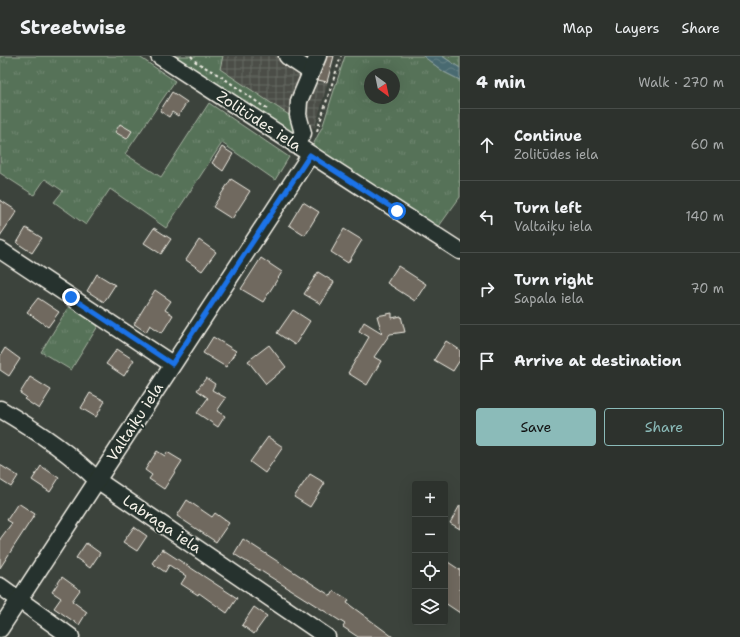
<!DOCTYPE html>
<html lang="en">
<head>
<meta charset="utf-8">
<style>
	:root { --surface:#2d322d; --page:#353a35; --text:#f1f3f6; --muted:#a7aaaa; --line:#484d49; --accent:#8bbbb9 }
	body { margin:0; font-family:"Shantell Sans",sans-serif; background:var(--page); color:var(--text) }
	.controls { position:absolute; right:12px; bottom:12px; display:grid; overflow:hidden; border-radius:4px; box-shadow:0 4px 16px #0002 }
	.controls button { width:36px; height:36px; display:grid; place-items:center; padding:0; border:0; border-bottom:1px solid var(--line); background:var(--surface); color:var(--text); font:20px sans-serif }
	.compass { position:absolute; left:364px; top:12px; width:36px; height:36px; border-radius:50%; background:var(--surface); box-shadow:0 4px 16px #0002; rotate:147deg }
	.stop { position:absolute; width:12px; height:12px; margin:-9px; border:3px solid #1a73e8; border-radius:50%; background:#fff }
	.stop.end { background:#1a73e8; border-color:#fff; box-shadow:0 1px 4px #0008 }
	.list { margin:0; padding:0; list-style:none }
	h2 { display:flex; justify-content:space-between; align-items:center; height:52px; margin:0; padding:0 16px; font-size:17px }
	h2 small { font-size:13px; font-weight:400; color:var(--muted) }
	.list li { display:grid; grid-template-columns:26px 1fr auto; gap:12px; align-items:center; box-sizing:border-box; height:72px; padding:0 16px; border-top:1px solid var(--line) }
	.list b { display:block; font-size:15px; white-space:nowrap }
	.list p { margin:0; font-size:13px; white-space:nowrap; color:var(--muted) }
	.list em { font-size:13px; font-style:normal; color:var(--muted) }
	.actions { display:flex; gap:8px; padding:12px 16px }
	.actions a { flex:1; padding:9px 0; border:1px solid var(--accent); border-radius:4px; text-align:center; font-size:14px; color:var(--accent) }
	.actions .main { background:var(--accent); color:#111 }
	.icon { flex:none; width:22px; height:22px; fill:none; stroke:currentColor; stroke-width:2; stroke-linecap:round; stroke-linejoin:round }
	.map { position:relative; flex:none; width:460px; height:581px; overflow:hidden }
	header { display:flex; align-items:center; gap:24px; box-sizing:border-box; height:56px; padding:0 20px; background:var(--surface); border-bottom:1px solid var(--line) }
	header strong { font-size:19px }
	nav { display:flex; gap:22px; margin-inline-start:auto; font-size:14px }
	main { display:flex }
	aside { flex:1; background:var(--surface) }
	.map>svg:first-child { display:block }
	.industrial { fill:url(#industrial-grid) }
	.grass { fill:url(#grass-tufts); stroke:#a5b2a0; fill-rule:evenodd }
	.water { fill:url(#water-waves); stroke:#8ea1a1 }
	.building { fill:#70695e; stroke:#f4f1e8 }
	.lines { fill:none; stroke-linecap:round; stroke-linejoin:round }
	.minor-casing { stroke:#f4f1e8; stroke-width:19 }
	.path { stroke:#f4f1e8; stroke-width:2; stroke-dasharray:3 3; stroke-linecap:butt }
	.minor { stroke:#26332d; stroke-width:16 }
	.route { stroke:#1a73e8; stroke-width:5 }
	.labels { text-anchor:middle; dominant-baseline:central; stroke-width:3.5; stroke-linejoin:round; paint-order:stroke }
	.street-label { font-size:15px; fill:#f4f1e8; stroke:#26332d }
</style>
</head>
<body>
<header>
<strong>Streetwise</strong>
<nav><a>Map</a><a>Layers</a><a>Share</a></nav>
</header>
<main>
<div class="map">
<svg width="460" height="581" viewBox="0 0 460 581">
	<defs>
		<pattern id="industrial-grid" width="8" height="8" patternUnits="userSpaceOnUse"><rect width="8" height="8" fill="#4c4e46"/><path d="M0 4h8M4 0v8" fill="none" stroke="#666861"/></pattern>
		<pattern id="grass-tufts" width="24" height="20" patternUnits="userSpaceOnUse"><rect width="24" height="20" fill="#567259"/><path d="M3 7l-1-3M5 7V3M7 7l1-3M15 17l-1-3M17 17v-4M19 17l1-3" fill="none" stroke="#6f8771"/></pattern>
		<pattern id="water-waves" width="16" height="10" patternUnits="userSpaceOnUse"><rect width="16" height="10" fill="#4a6b71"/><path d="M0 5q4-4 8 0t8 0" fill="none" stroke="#658185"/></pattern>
	</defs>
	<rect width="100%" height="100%" fill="#3c433c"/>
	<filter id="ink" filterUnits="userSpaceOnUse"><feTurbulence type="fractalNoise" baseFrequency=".025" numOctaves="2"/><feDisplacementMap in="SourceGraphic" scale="8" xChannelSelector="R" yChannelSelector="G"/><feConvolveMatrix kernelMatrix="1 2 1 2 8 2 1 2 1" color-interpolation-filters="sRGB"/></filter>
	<g filter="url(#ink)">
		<path class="industrial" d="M223,0H335L315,72L295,63L220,13Z"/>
		<g class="grass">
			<path d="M0,0H138L175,25L125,98L161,121L209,47L289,101L275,124L222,87L166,172L110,133L86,169L54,146L63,135L45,123L34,139L0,117Z"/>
			<path d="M167,0H223L220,13L295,63L297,72L294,78Z"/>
			<path d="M345,0H423L444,16L460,24V141L437,173L312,91L323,69ZM370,18H394V42H370Z"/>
			<path d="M442,0H460V12Z"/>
			<path d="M69,250L98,270L71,314L41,296Z"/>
		</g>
		<path class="water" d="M423,0H442L460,12V24L444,16Z"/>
		<g class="building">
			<path d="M327,0H334L327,26L318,24Z"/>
			<path d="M172,36L187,46L178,60L172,56L169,61L160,55Z"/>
			<path d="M120,68L132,75L127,83L115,76Z"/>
			<path d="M222,91L233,98L223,115L212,107Z"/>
			<path d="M231,123L250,135L232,163L213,151Z"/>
			<path d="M0,144L17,155L0,180Z"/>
			<path d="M303,146L319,156L305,179L289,169Z"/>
			<path d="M26,172L42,182L32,197L17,187Z"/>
			<path d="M154,172L171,183L161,198L144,187Z"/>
			<path d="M344,173L362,184L348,207L331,196Z"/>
			<path d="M199,184L216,196L202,215L186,204Z"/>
			<path d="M261,202L282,216L263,246L241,233Z"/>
			<path d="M398,210L426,228L415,245L387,227Z"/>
			<path d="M318,216L334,226L321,248L304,238Z"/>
			<path d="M97,218L115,229L104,246L87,235Z"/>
			<path d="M155,234L171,245L165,254L173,259L162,277L150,269L146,276L134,268Z"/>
			<path d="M38,242L59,256L48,271L27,256Z"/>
			<path d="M293,254L310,265L295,289L277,277Z"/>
			<path d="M392,257V262L401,260L405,276L390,278L374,301L381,305L367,329L348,317L369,281L359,275L364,266L382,277L377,260Z"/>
			<path d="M213,281L236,295L226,311L203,297Z"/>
			<path d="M446,285L460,294V304L453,315L434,304Z"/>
			<path d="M269,289L286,311L266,328L248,305Z"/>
			<path d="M5,292L20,303L9,320L0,314V300Z"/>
			<path d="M117,293L134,304L124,320L106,308Z"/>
			<path d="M30,321L51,334L39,353L24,343L26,341L20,337Z"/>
			<path d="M206,322L215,328L212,334L226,342L217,355L225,360L218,371L197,357L208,342L197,334Z"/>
			<path d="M90,337L105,345L96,361L81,352Z"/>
			<path d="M268,381L283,391L265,417L250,406Z"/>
			<path d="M157,395L165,400L167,396L182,405L164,433L149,423L152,419L145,414Z"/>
			<path d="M0,409L18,420L11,431L0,424Z"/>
			<path d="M41,410L59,422L50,436L32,424Z"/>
			<path d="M310,418L325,427L310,451L294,441Z"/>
			<path d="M187,444L212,461L215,457L229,467L216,486L177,460Z"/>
			<path d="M18,447L35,458L0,512V483L12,467L7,464Z"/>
			<path d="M460,449V473L450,467Z"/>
			<path d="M134,471L147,480L137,495L123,486Z"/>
			<path d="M243,483L331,540L334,535L349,544L347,547L393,581H358L343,571L345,568L234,498Z"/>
			<path d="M86,487L100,497L90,512L76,502Z"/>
			<path d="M162,493L237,542L227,557L199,537L198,539L181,528L186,520L169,509L165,516L152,507Z"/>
			<path d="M445,504L460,514V557L445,547Z"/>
			<path d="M62,521L80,534L72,545L87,556L79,569L54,552L61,542L52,536Z"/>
			<path d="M254,551L267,560L254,578L242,569Z"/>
		</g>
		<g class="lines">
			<g class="minor-casing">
				<g id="minor">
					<path d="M159,0L460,195"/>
					<path d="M287,0L311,16"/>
					<path d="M295,89L303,77L298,59L299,45L318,0"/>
					<path d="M0,194L172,308"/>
					<path d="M0,353C34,373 69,396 97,424L327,581"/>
					<path d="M0,530L71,581"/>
					<path d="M0,573L310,99"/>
				</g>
			</g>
			<g class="path">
				<path d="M191,0L196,6L222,21L267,53"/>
				<path d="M317,75L341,0"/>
			</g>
			<use href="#minor" class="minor"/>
		</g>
	</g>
	<g class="lines" filter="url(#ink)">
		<path class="route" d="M71,241L172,308L310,99L397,155"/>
	</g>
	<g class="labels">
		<g class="street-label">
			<text transform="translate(259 65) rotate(33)">Zolitūdes iela</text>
			<text transform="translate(135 366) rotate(-57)">Valtaiķu iela</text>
			<text transform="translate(162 468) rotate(34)">Labraga iela</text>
		</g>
	</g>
</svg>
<div class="controls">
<button>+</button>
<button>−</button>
<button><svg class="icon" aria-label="locate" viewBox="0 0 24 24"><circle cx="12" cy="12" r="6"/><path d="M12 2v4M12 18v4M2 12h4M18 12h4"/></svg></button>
<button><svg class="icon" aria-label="layers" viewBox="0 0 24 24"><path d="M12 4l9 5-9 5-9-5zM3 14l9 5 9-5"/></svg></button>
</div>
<svg class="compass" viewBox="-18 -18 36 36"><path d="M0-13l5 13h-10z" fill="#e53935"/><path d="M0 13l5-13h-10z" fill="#a7aaaa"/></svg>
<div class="stop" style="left:397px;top:155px"></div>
<div class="stop end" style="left:71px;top:241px"></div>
</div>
<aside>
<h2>4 min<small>Walk · 270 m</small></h2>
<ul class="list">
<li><svg class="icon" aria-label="ahead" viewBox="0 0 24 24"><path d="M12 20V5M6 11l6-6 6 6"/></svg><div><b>Continue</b><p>Zolitūdes iela</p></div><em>60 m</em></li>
<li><svg class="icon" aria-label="left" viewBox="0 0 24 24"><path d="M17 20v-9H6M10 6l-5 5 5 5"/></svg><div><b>Turn left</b><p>Valtaiķu iela</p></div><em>140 m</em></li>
<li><svg class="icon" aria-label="right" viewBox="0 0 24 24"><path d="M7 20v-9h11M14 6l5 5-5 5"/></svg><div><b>Turn right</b><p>Sapala iela</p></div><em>70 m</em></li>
<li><svg class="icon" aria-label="arrive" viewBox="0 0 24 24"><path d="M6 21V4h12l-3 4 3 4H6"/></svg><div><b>Arrive at destination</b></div></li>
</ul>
<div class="actions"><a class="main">Save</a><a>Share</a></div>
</aside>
</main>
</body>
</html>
